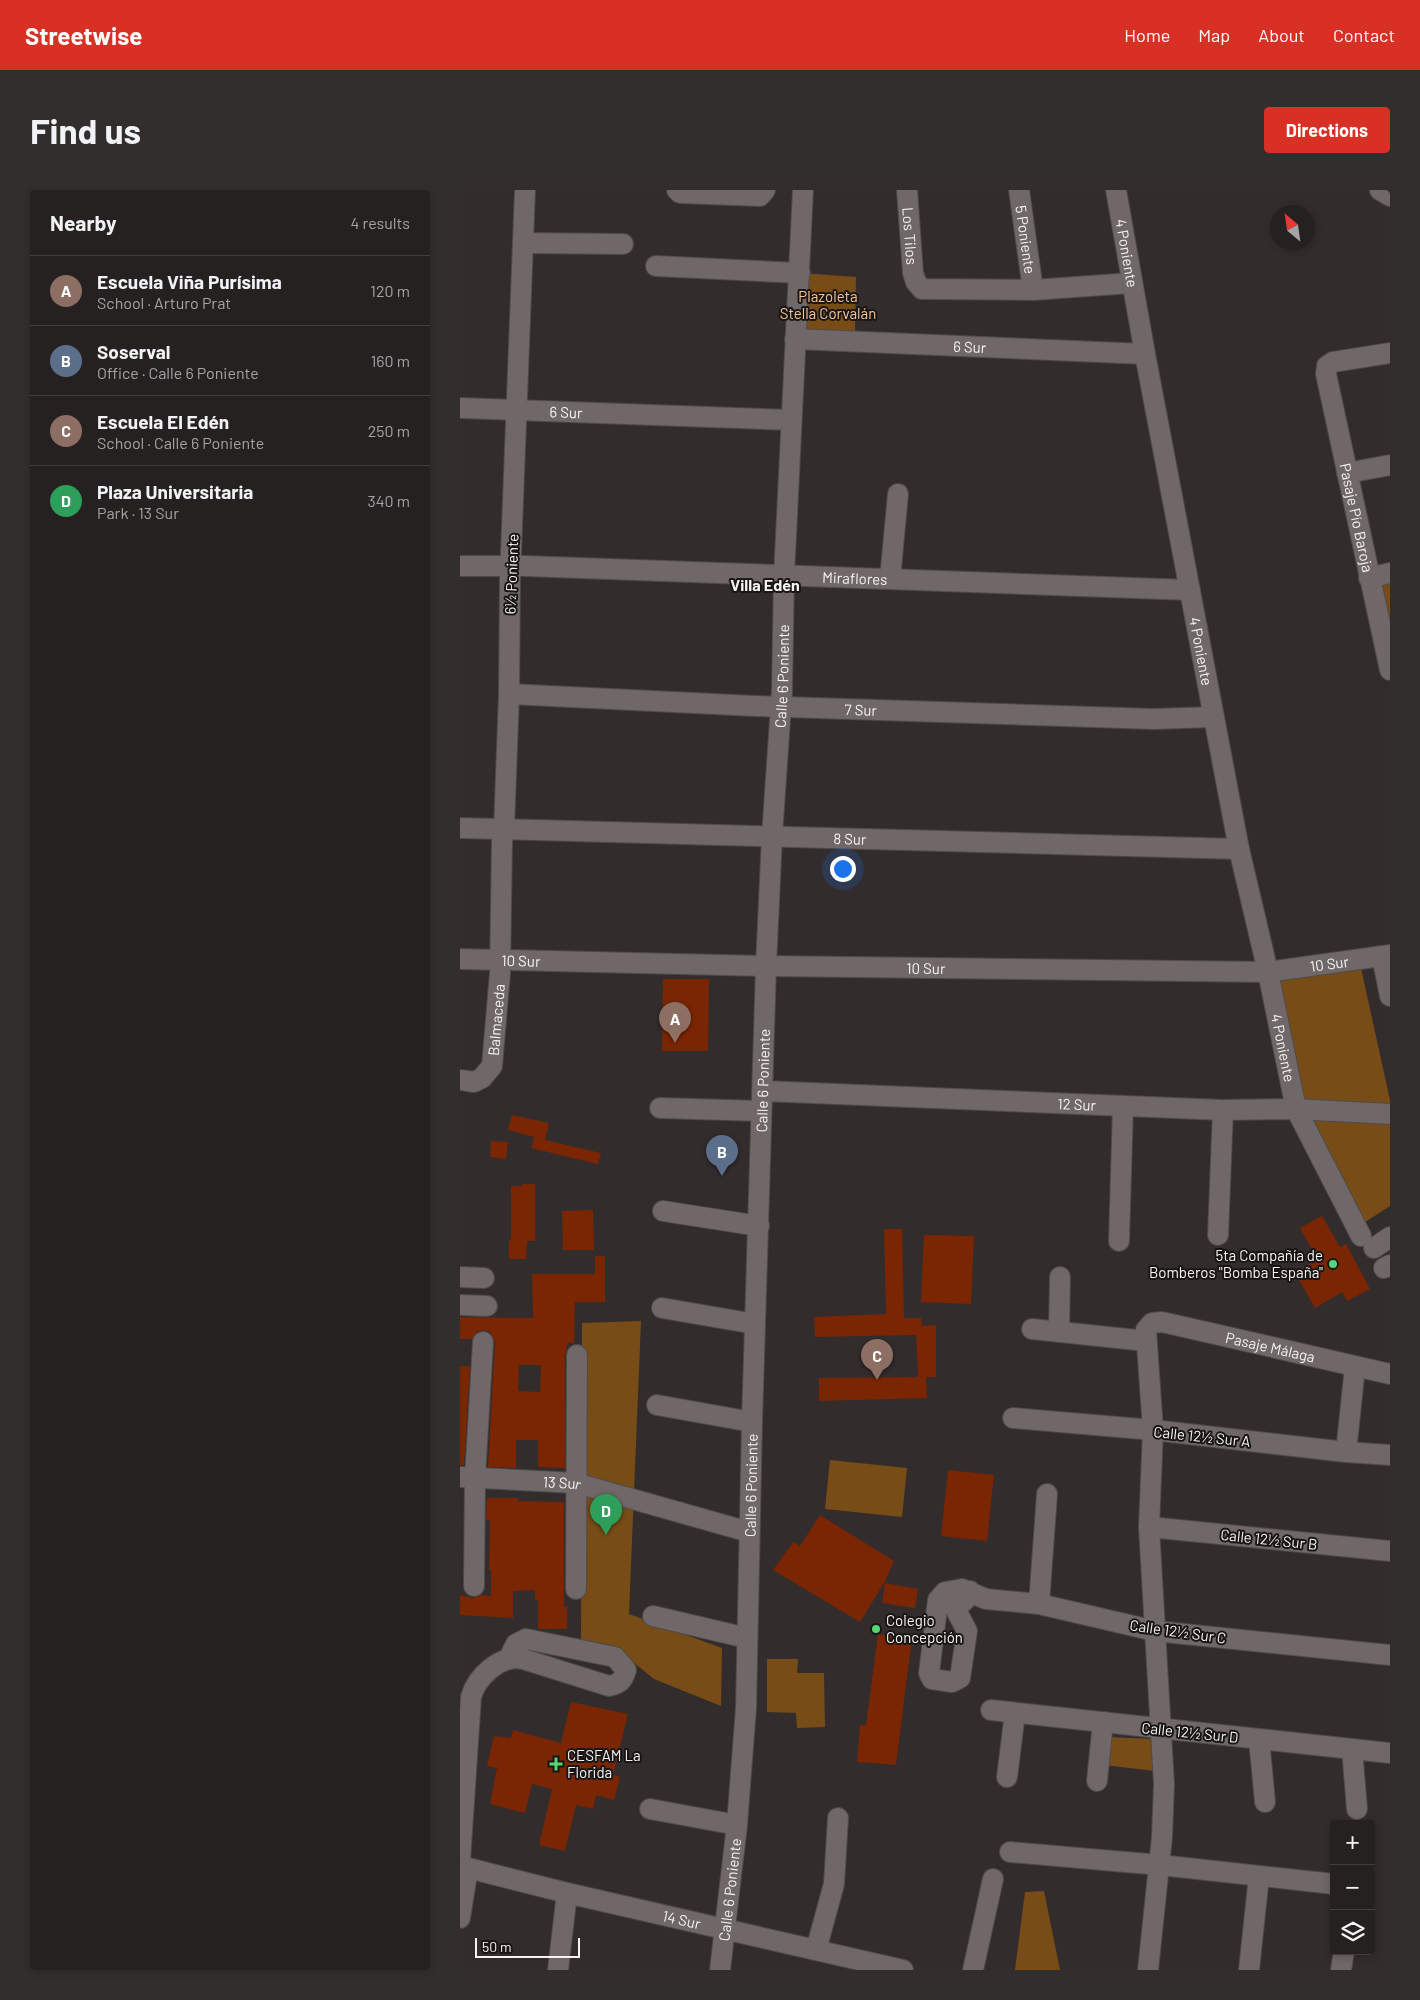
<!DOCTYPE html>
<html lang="en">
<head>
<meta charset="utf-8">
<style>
	:root { --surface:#262121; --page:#322e2e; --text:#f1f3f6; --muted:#a4a3a5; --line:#423e3f; --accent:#d93025 }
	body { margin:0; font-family:Barlow,sans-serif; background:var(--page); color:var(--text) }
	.controls { position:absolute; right:15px; bottom:15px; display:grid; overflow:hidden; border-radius:5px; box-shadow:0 2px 8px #0003 }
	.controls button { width:45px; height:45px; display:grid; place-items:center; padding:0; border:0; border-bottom:1px solid var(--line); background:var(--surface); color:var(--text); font:25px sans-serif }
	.compass { position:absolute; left:810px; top:15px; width:45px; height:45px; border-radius:50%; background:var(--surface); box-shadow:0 2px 8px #0003; rotate:331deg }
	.scale { position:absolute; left:15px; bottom:12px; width:105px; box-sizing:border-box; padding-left:5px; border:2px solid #f7f3f3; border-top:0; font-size:14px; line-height:18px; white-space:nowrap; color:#f7f3f3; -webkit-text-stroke:4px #181515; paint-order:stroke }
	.you { position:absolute; left:382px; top:678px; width:18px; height:18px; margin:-12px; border:4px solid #fff; border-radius:50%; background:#1a73e8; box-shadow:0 0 0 8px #1a73e833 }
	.badge { display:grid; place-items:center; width:32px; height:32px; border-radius:50%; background:var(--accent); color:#fff; font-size:16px; font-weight:700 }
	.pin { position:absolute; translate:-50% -41px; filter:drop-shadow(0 1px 2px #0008) }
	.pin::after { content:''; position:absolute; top:26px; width:18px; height:15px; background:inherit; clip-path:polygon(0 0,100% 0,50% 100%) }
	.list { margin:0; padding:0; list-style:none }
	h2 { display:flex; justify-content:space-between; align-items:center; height:65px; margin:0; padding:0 20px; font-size:21px }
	h2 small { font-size:16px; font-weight:400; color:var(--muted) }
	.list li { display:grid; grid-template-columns:32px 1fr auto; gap:15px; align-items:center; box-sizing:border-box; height:70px; padding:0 20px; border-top:1px solid var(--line) }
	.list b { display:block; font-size:19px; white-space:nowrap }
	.list p { margin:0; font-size:16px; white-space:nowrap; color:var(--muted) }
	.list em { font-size:16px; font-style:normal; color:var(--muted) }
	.icon { flex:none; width:28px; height:28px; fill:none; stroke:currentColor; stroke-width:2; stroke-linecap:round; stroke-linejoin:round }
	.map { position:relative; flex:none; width:930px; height:1780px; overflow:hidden; border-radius:5px }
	header { display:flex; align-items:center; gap:30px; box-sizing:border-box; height:70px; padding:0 25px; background:var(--accent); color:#fff }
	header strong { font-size:24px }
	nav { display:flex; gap:28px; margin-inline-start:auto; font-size:18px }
	.intro { display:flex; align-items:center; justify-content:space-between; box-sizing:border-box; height:120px; padding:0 30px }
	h1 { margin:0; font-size:35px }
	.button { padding:12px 22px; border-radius:5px; background:var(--accent); color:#fff; font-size:18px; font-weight:700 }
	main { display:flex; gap:30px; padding:0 30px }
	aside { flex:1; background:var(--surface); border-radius:5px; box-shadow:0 2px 8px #0003 }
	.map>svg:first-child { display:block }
	.green { fill:#784c17 }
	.building { fill:#7b2603; fill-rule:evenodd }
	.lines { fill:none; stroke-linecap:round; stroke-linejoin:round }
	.minor-casing { stroke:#4f4a4a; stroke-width:22 }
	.minor { stroke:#6f6768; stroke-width:20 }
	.poi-dot { fill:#54d672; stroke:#181515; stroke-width:2 }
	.labels { text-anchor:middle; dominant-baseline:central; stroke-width:4; stroke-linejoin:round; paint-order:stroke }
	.street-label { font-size:15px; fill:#f7f3f3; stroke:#181515 }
	.park-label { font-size:15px; fill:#fbc58f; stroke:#181515 }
	.poi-label { font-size:15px; fill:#f7f3f3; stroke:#181515; text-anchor:start }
	.neighbourhood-label { font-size:16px; font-weight:bold; fill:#f7f3f3; stroke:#181515 }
</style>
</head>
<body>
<header>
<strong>Streetwise</strong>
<nav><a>Home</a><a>Map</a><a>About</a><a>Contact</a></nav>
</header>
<div class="intro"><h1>Find us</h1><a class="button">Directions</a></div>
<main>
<aside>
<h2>Nearby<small>4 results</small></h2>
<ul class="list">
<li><span class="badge" style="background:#8d6e63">A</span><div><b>Escuela Viña Purísima</b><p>School · Arturo Prat</p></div><em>120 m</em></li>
<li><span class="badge" style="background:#5c6f8a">B</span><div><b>Soserval</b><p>Office · Calle 6 Poniente</p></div><em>160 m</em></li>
<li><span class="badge" style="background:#8d6e63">C</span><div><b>Escuela El Edén</b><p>School · Calle 6 Poniente</p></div><em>250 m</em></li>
<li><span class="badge" style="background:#2e9e5b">D</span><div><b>Plaza Universitaria</b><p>Park · 13 Sur</p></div><em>340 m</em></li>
</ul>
</aside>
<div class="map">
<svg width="930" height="1780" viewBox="0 0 930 1780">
	<rect width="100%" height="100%" fill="#322c2c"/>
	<g class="green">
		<path d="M342,83L396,87L395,141H340Z"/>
		<path d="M930,392V447L918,394Z"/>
		<path d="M901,778L930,910V917L827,912L801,791Z"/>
		<path d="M852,927L930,931V1016L899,1036L857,956Z"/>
		<path d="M181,1131L169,1424L262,1458L261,1516L194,1489L152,1455L121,1450L122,1133Z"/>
		<path d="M370,1270L447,1278L442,1327L365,1319Z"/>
		<path d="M307,1469H338L337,1483H364L365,1537L337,1538L336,1523L307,1522Z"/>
		<path d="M647,1547L694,1549L695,1581L644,1575Z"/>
		<path d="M584,1701L600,1780H555L565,1702Z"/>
	</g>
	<g class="building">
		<path d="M203,789H249L248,861H202Z"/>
		<path d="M52,925L89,933L85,950L141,963L138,974L71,958L74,947L48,940Z"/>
		<path d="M31,951L48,952L46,969L30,967Z"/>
		<path d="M62,994H75V1051H67L66,1069H49V1050H51V996H62Z"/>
		<path d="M133,1020L134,1060H103L102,1021Z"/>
		<path d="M862,1026L880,1057L886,1054L910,1099L887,1111L882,1102L855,1118L838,1088L843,1085L840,1079L858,1070L840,1038Z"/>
		<path d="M424,1039H442L444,1128H461L462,1136L476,1135V1187H459H466L467,1208L359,1211V1188L458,1187L456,1145L355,1147L354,1127L426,1124Z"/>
		<path d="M464,1045L514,1046L511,1114L461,1112Z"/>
		<path d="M135,1066H145V1112H115L114,1153H108L105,1165V1278L78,1277V1250H56V1278L28,1277L35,1152L30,1142L24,1140L17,1142L12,1149H0V1127L73,1128L72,1084H135ZM59,1175H81L80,1202L58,1201Z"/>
		<path d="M0,1176H10L4,1275H0Z"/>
		<path d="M488,1280L534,1285L527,1351L481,1346Z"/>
		<path d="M27,1308H58V1311L104,1312V1417H107V1439H78V1410H75V1400L53,1401V1428L0,1425V1405L13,1408L21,1405L31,1406V1380H29L30,1330H26Z"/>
		<path d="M360,1325L434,1371L424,1393L400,1432L313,1380L333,1352L340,1356Z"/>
		<path d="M425,1393L458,1399L455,1418L422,1413Z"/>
		<path d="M418,1444L452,1448L436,1575L397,1572L400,1535H406Z"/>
		<path d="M111,1512L168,1524L153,1585L160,1587L154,1610L136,1605L133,1619L116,1615L105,1661L79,1655L92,1599L72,1594L65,1623L30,1614L37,1578L27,1576L34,1546L51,1548L53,1540L101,1553Z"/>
	</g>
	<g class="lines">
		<g class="minor-casing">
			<g id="minor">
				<path d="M217,0L220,3L300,6L305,0"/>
				<path id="s1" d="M447,0L453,83L456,92L462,99L573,100L672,93"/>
				<path id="s2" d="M559,0L573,100"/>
				<path id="s3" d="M656,0L685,164L779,659L808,782L836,919L901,1046"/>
				<path d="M920,0L930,6"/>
				<path d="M63,53L163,54"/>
				<path d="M196,76L340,83"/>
				<path id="s4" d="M335,149L685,164"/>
				<path id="s5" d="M930,163L873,172L867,176L866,184L930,480"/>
				<path id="s6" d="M0,218L331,230"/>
				<path d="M887,283L930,275"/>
				<path id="s7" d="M0,376H65L730,400"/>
				<path d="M909,388L930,383"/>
				<path d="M430,389L438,304"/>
				<path id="s8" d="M49,504L295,516L694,529L753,527"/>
				<path id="s9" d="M0,638L779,659"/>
				<path d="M922,766L930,806"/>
				<path id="s10" d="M0,769L306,776L808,782L930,765"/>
				<path id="s11" d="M0,890L14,892L22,888L32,876L40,783L42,651L44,639L49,504L50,388L65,0"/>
				<path id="s12" d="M303,901L763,920L836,919L930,924"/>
				<path d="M200,918L301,921"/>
				<path d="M203,1021L299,1036"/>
				<path d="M758,1045L763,920"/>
				<path d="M659,1051L663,916"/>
				<path d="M914,1058L930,1047"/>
				<path d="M924,1078L930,1075"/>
				<path d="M0,1087L24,1088"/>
				<path d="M0,1115L27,1116"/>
				<path d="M202,1118L295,1134"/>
				<path d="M572,1139L686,1151"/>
				<path d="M599,1142L600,1087"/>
				<path d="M197,1215L292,1232"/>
				<path d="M553,1228L693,1240L886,1262L930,1265"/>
				<path d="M886,1262L895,1177"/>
				<path id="s13" d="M0,1287L116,1293L289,1342"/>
				<path d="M689,1337L930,1361"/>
				<path d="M14,1396L15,1287L23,1152"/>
				<path d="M116,1399L117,1165"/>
				<path d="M510,1401C509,1410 500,1412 496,1420L507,1441L500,1488L492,1492L472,1489L469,1483L478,1410L485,1402L502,1399L526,1409L579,1414L695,1441L930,1465"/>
				<path d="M579,1414L587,1304"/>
				<path d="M193,1426L287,1448"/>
				<path d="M531,1520L930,1563"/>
				<path d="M799,1549L805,1612"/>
				<path d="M892,1559L897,1619"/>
				<path d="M547,1587L555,1523"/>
				<path d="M637,1591L643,1532"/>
				<path d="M190,1619L277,1635"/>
				<path d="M550,1662L700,1675L874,1694"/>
				<path d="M0,1671L11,1507C17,1486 41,1464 63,1469L149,1496C160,1494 163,1490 166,1480L155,1467L66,1449L56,1454L49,1468"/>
				<path id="s14" d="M0,1676L107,1703L443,1780"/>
				<path d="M0,1728L8,1678"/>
				<path d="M356,1760L374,1694L378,1628"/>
				<path d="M98,1780L107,1703"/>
				<path id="s15" d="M260,1780L277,1635L286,1518L292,1232L306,776L312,646L322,501L324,386L343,0"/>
				<path d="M513,1780L533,1689"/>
				<path id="s16" d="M688,1780L702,1647L704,1594L689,1337L693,1240L686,1140L692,1133L702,1132L930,1184"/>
				<path d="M789,1780L799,1686"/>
				<path d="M881,1780L884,1761"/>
			</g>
		</g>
		<use href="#minor" class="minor"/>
	</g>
	<g class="poi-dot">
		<circle cx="873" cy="1074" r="5"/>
		<circle cx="416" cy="1439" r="5"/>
		<path d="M93.5 1566.5h5v5h5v5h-5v5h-5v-5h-5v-5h5z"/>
	</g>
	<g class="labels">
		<g class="street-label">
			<text stroke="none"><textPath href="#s1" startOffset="46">Los Tilos</textPath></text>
			<text stroke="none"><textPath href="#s2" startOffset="50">5 Poniente</textPath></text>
			<text stroke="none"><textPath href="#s3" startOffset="64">4 Poniente</textPath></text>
			<text stroke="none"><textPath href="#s4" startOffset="175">6 Sur</textPath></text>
			<text stroke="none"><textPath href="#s6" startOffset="106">6 Sur</textPath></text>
			<text stroke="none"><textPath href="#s5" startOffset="220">Pasaje Pío Baroja</textPath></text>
			<text transform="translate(51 384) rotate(-88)">6½ Poniente</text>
			<text stroke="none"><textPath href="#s7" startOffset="395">Miraflores</textPath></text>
			<text stroke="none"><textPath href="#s3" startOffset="469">4 Poniente</textPath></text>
			<text stroke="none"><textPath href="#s15" startOffset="1296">Calle 6 Poniente</textPath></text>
			<text stroke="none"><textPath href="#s8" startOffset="352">7 Sur</textPath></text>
			<text stroke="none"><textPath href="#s9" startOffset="390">8 Sur</textPath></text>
			<text stroke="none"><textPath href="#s10" startOffset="61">10 Sur</textPath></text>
			<text stroke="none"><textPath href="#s10" startOffset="870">10 Sur</textPath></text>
			<text stroke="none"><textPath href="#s10" startOffset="466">10 Sur</textPath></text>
			<text stroke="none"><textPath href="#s11" startOffset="85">Balmaceda</textPath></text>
			<text stroke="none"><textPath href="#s3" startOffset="874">4 Poniente</textPath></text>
			<text stroke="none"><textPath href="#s15" startOffset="891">Calle 6 Poniente</textPath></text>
			<text stroke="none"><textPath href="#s12" startOffset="314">12 Sur</textPath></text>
			<text stroke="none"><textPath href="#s16" startOffset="772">Pasaje Málaga</textPath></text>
			<text transform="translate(742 1246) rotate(6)">Calle 12½ Sur A</text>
			<text stroke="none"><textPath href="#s13" startOffset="102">13 Sur</textPath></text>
			<text stroke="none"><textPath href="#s15" startOffset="486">Calle 6 Poniente</textPath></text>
			<text transform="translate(809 1349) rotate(6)">Calle 12½ Sur B</text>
			<text transform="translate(718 1441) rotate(8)">Calle 12½ Sur C</text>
			<text transform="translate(730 1542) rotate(6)">Calle 12½ Sur D</text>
			<text stroke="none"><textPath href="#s15" startOffset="81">Calle 6 Poniente</textPath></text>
			<text stroke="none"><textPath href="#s14" startOffset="228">14 Sur</textPath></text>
		</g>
		<g class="park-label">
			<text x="368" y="106">Plazoleta<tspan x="368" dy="17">Stella Corvalán</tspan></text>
		</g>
		<g class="poi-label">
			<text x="863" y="1065" text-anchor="end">5ta Compañía de<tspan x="863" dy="17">Bomberos "Bomba España"</tspan></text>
			<text x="426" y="1430">Colegio<tspan x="426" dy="17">Concepción</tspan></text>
			<text x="107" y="1565">CESFAM La<tspan x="107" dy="17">Florida</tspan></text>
		</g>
		<g class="neighbourhood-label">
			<text x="305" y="394">Villa Edén</text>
		</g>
	</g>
</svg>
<div class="controls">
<button>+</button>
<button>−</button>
<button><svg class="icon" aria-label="layers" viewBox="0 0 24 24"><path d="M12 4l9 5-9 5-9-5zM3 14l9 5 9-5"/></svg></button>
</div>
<svg class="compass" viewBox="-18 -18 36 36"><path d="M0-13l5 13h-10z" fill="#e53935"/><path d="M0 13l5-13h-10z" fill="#a4a3a5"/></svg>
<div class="scale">50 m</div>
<div class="you"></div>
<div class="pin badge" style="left:215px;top:853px;background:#8d6e63">A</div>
<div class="pin badge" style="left:262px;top:986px;background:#5c6f8a">B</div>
<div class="pin badge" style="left:417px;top:1190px;background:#8d6e63">C</div>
<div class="pin badge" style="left:146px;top:1345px;background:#2e9e5b">D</div>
</div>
</main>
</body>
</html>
